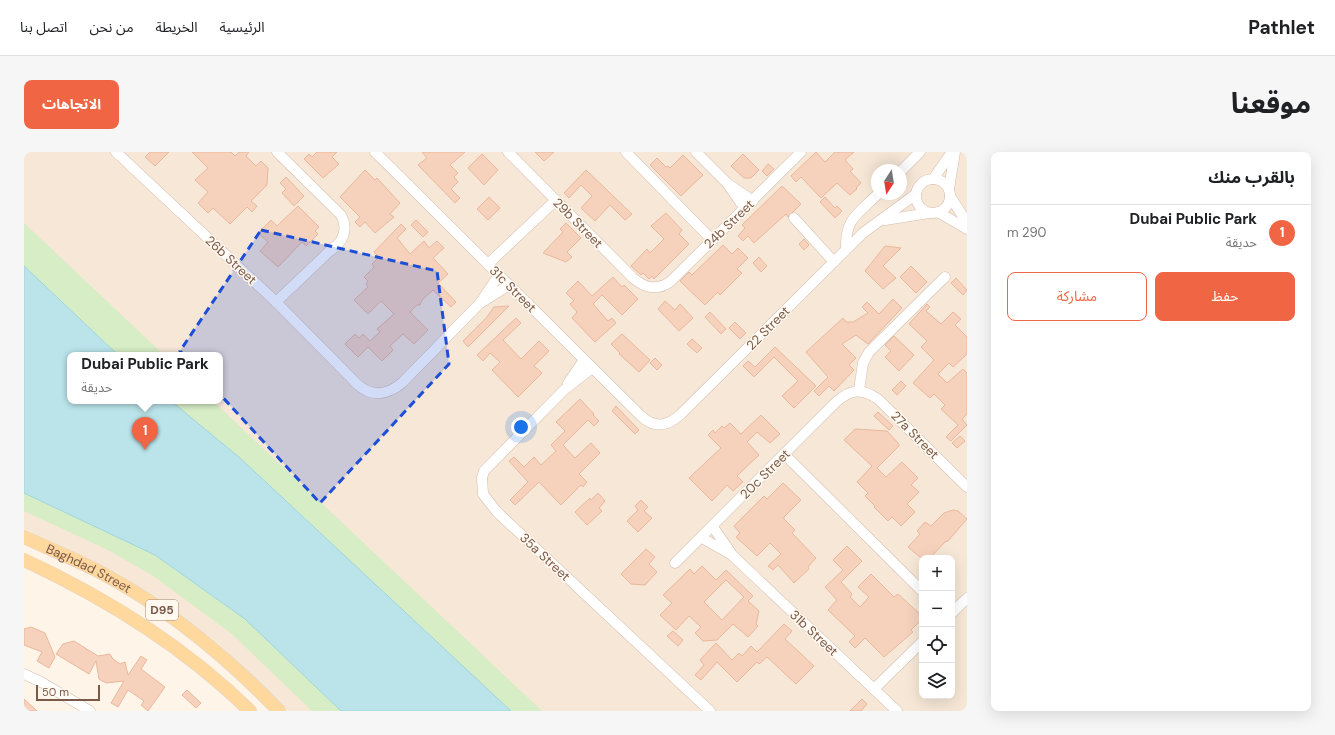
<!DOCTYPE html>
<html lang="ar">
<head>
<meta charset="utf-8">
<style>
	:root { --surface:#fff; --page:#f6f6f6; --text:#202124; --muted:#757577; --line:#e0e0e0; --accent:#f06645 }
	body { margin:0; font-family:"DM Sans","Noto Sans Arabic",sans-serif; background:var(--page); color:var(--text); direction:rtl }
	.controls { position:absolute; right:12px; bottom:12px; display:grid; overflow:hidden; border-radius:8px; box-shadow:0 4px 16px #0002 }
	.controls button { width:36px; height:36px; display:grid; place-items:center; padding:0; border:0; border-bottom:1px solid var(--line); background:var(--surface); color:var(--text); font:20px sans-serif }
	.compass { position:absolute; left:847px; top:12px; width:36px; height:36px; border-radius:50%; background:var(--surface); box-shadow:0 4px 16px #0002; rotate:192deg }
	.scale { position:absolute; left:12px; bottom:10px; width:64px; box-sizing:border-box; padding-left:4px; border:2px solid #7b5949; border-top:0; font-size:11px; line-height:14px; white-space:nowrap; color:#7b5949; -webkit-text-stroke:3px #fff9f0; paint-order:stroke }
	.you { position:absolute; left:497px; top:275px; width:14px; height:14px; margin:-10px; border:3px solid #fff; border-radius:50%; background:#1a73e8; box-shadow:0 0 0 6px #1a73e833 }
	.badge { display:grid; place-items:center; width:26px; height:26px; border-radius:50%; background:var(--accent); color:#fff; font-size:13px; font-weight:700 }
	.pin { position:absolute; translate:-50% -33px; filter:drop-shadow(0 1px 2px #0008) }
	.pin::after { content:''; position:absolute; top:21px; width:14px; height:12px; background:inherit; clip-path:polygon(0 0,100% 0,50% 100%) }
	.popup { position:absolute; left:43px; top:200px; width:156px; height:52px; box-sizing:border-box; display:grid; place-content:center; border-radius:8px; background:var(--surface); filter:drop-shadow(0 1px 3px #0005); font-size:13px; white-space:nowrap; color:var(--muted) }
	.popup b { font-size:15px; color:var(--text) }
	.popup::after { content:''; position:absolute; left:50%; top:100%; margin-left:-8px; border:8px solid transparent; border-top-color:var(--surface) }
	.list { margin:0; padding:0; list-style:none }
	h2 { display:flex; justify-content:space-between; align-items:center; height:52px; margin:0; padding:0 16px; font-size:17px }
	h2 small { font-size:13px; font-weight:400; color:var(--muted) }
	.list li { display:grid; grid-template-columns:26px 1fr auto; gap:12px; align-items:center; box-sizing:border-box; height:56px; padding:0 16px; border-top:1px solid var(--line) }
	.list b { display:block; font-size:15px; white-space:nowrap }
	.list p { margin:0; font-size:13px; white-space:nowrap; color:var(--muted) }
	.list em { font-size:13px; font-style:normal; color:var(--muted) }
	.actions { display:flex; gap:8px; padding:12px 16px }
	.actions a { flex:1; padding:9px 0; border:1px solid var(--accent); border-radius:8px; text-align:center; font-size:14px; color:var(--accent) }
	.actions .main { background:var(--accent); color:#fff }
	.icon { flex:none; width:22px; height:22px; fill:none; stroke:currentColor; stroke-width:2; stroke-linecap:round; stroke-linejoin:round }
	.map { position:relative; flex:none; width:943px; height:559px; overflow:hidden; direction:ltr; border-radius:8px }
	header { display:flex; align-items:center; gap:24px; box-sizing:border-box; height:56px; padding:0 20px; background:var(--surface); border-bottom:1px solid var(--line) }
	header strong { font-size:19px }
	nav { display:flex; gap:22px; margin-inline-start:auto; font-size:14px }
	.intro { display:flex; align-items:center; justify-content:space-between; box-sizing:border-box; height:96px; padding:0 24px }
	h1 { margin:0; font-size:28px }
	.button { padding:10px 18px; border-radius:8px; background:var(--accent); color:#fff; font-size:14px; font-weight:700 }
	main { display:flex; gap:24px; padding:0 24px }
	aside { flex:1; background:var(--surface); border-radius:8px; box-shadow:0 4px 16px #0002 }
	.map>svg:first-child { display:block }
	.residential { fill:#f6e7d6; fill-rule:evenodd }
	.green { fill:#d6edc5 }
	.water { fill:#bae4ea; stroke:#a0d5dd }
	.building { fill:#f6d2bd; stroke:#eab79c; fill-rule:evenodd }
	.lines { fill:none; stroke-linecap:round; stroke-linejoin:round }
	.minor-casing { stroke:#d4beaf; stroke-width:11 }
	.major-casing { stroke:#ddd4d0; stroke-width:14 }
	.minor { stroke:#fff; stroke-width:10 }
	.major { stroke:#ffd89e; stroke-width:13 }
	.marked { fill:#1d4ed8; fill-opacity:0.2; stroke:#1d4ed8; stroke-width:3; stroke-dasharray:8 5; stroke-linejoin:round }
	.labels { text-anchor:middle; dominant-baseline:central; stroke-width:3; stroke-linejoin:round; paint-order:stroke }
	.shield { fill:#fff9f0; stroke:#a3897b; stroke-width:1 }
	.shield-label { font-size:12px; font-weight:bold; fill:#7b5949 }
	.street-label { font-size:13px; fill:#7b5949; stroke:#fff9f0 }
</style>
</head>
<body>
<header>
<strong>Pathlet</strong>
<nav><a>الرئيسية</a><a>الخريطة</a><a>من نحن</a><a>اتصل بنا</a></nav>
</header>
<div class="intro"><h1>موقعنا</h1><a class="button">الاتجاهات</a></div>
<main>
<aside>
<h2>بالقرب منك<small></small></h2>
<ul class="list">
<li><span class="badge">1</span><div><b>Dubai Public Park</b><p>حديقة</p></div><em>290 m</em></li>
</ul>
<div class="actions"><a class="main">حفظ</a><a>مشاركة</a></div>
</aside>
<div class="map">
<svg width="943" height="559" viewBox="0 0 943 559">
	<rect width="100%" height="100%" fill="#fef5e8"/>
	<path class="residential" d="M0,0H943V559H264L195,492L146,454L94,421L0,377ZM853,18H877V42H853ZM46,203H196V249H46ZM898,406H928V544H898Z"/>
	<path class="green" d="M0,71L140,203H46V249H189L518,559H288L208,482L128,423L84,398L0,359Z"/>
	<path class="water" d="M0,114L94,203H46V249H147L216,306L487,559H317L221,467L131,403L0,341Z"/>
	<g class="building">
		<path d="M126,0H145L131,14L121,5Z"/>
		<path d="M168,0H207L211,4L215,0H225L222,4L232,14L237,9L244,16L243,33L227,49L233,54L228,60L223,55L206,72L189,56L184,61L174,51L184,40L171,28L184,16Z"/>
		<path d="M293,0H313L308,5L315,12L299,26L280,7L285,2L288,5Z"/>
		<path d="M398,0H441L426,13L434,21L430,25L434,30L427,37L436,46L431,51L394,13L403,6Z"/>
		<path d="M511,0H530L520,9Z"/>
		<path d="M792,0L801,10L811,0H830L821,8L829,17L826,19L837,31L832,36L833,37L826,43L813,31L797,46L777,25L772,30L767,24Z"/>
		<path d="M458,2L474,18L460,33L444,16Z"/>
		<path d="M719,2L735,18L727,26H720L707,14Z"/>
		<path d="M659,3L679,23L657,44L626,13L633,6L642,15L644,14L646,16Z"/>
		<path d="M744,12L750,17L743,24L738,19Z"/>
		<path d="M341,18L351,28L353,26L376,51L366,62L370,65L351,81L341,70L336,75L331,70L336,65L316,45Z"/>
		<path d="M562,18L608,62L601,68L586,53L571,69L557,56L568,44L557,33L545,46L540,41Z"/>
		<path d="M262,25L280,44L270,54L258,41L262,37L256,31Z"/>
		<path d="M758,34L777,52L764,65L762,62L730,91L724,84L719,89L714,84L721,76L718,73Z"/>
		<path d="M465,45L476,56L464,68L453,57Z"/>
		<path d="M801,45L811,56L813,54L818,59L811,66L796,50Z"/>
		<path d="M274,54L295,75L291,79L294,82L282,94L278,90L254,115L236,99L244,90L234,81L247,68L253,74Z"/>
		<path d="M642,61L658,78L655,82L665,92L630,127L628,124L625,127L619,121L617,123L607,114L623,97L626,101L640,87L627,74Z"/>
		<path d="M392,68L404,80L399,85L387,73Z"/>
		<path d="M542,71L557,86L543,100L548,105L542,110L519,101L539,80L536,77Z"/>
		<path d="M377,72L382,77L373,86L386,102L400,89L405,96L413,89L420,96L409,106L424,122L414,131L432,150L427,155L409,138L398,148L396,153H393L386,160L404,178L390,192L379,182L366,194L369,198L358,209L344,195L334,205L321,192L331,182L335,186L339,182L346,189L356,180L353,177L370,162L357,149L344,162L330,148L344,135L342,132L344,129L340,125L350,115L348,112L355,105L350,100Z"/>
		<path d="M780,87L785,93L780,98L775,92Z"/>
		<path d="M699,93L708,102L714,96L724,106L713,117L718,121L696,143L694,140L681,153L656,129L665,120L668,123Z"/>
		<path d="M861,94L877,96L859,114L872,126L859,137L841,119Z"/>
		<path d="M735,105L743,114L737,120L729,111Z"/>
		<path d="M887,114L903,130L892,141L876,125Z"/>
		<path d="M589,125L598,135L600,133L614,147L598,163L578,143L569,152L584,169L588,166L592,171L571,190L548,166L553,160L546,152L550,149L542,141L554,129L568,144Z"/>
		<path d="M932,126L943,138L939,143L927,131Z"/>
		<path d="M869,147L878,156L844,192L832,183L818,192L832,206L825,213L830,218L810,239L805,234L795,244L790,239L804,225L782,200L819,166L822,170H829L844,161L838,155L843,150L855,162Z"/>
		<path d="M641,149L651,158L656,152L669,166L655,179L634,157Z"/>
		<path d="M903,152L906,155L902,159L917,172L929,160L937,167L931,173L943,185V202L929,215L925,211L914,222L923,231L939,217L943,221V262L938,267L943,273L927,289L922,285L934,273L917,257L921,253L910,242L906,246L889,231L910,208L897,195L903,189L885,172Z"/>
		<path d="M485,154L444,195L439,189L463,165L470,155Z"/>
		<path d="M686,160L702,177L697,182L681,165Z"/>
		<path d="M492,166L497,171L479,188L497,207L515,189L525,199L510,214L518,221L494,245L468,218L476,210L466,201L459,209L453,203Z"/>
		<path d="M711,170L722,181L716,187L705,176Z"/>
		<path d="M598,182L626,208L615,220L595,202L596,201L587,192Z"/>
		<path d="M870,184L890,203L875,219L861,205L867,199L861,193Z"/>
		<path d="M668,187L678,196L673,201L663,192Z"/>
		<path d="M751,195L792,234L770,256L758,244L774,229L750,205L730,225L719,214L724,209L731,215Z"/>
		<path d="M631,206L638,213L633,218L626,211Z"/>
		<path d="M877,229L882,234L873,243L868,238Z"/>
		<path d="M556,247L570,262L569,263L575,269L570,274L564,268L539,293L551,306L567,291L576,301L555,322L563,330L559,335L557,333L537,353L515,330L491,353L486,348L504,330L485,309L490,305L500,315L510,305L517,313L532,299L527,293L541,279L532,270Z"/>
		<path d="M592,254L615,278L611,282L588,259Z"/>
		<path d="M854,260L869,274L865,278L850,264Z"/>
		<path d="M737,263L756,282L746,291L733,280L723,290L735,303L713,324L719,330L709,339L703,333L688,349L665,326L697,296L684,283L689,278L691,281L698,274L700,276L706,271L717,282Z"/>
		<path d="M831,277L863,279L875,292V294L853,316L862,325L878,310L894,326L887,333L895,340L883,352L891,360L877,374L868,365L864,369L850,355L851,354L841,344L844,341L833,330L848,314L820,288Z"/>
		<path d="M936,284L941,289L933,296L928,291Z"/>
		<path d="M759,331L777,348L760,365V367L771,378L768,381L792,406L784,415L785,417L770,431L754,413L749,418L744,414L757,402L746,391L733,404L712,385L716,381L710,374L740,344L743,347Z"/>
		<path d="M574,341L581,349L575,356L578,359L563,373L551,360L566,346L567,348Z"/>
		<path d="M617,348L624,355L620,359L628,366L614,380L603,369L614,358L611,354Z"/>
		<path d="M929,358L934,359L943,367L923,390L922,389L906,406H897L884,395L896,382L893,379L901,370L907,374L920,361Z"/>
		<path d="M823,394L838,409L817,430L828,442L826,445L836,455L845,445L834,435L847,422L870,445L874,442L898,464V467L887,478L889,480L860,505L841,486L831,496L825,490L831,484L804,458L813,448L801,435L819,418L809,408Z"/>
		<path d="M622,397L631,405L625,412L633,420L621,433L607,432L597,422Z"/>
		<path d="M678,414L692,428L702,418L729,444L724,449L735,459L732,472L734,474L724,485L709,472L693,488L679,489L671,481L677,475L665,464L652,478L636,463L648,451L639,443L666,417L670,422ZM702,428L720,445L698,468L680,450Z"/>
		<path d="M760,472L768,479L761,487L790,514L772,532L743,505L735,512L733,510L713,530L693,510L677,528L671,523L680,513L676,508L692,491L708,508L715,501L718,504L727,494L733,500Z"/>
		<path d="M7,475L21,481L31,505L25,516L13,509L18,500L0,493V477Z"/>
		<path d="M649,479L659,488L654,494L643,484Z"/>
		<path d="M50,489L74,504L86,502L89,507L96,512L101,510L104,523L117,504L123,508L117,517L141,535L124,559L117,553L120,549L104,538L94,555L87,551L100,529L82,531L75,527L72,509L65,522L32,502L39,492Z"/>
		<path d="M163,538L177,551L172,556L158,543Z"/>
		<path d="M0,547L13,559H0Z"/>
		<path d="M838,547L843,552L837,559H826Z"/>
	</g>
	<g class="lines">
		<g class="minor-casing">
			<g id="minor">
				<path d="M92,0L252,150L333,232C348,246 364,243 379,230L456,151L475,123"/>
				<path d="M253,0L317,63C325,78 319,90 306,99"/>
				<path d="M351,0L617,264C631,277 644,274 657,262L839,81L892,42"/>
				<path d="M484,0L609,126C621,136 632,139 646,130L777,0"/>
				<path d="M602,0L688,88"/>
				<path d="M672,0L704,32L729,49"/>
				<path d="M877,19L896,0"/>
				<circle cx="909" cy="44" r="17"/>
				<path d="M909,27L928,0"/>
				<path d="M705,34L721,57"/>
				<path d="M925,37L931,0"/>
				<path d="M926,44L943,71"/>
				<path d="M914,60L943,77"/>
				<path d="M770,66L810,110"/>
				<path d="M861,68L905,61"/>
				<path d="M822,97C821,66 834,62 854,42"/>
				<path d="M464,112L532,48"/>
				<path d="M252,150L310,95"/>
				<path d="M458,150L485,133"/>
				<path d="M568,216L540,238L460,319L458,326L459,342L473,360L686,559"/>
				<path d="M544,231L560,208"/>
				<path d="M835,238L839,211L845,200L921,125"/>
				<path d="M760,302L898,439"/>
				<path d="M689,375L707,401"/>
				<path d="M678,386L708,403L873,559"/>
				<path d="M651,411L812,250C827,237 838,236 854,247L943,335"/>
				<path d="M928,461L943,446"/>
				<path d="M0,522L17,530L66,559"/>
				<path d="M850,537L898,490"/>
			</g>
		</g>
		<g class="major-casing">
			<g id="major">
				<path id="s1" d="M0,385C24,396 48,406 72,418C142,454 201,503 255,559"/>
				<path d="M0,408C84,447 160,494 226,559"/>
			</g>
		</g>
		<use href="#minor" class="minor"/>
		<use href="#major" class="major"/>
	</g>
	<path class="marked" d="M237,78L413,119L425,212L296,351L156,199Z"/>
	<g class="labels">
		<rect class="shield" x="122" y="448" width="32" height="20" rx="3"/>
		<g class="shield-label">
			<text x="138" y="458">D95</text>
		</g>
		<g class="street-label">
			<text transform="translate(554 71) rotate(45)">29b Street</text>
			<text transform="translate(705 72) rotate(-44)">24b Street</text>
			<text transform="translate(207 108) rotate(43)">26b Street</text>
			<text transform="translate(489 137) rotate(45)">31c Street</text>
			<text transform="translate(744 176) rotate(-45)">22 Street</text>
			<text transform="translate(891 283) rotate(45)">27a Street</text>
			<text transform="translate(741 322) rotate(-45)">20c Street</text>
			<text transform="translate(521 405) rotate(43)">35a Street</text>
			<text stroke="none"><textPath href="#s1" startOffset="72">Baghdad Street</textPath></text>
			<text transform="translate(790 481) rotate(43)">31b Street</text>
		</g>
	</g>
</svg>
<div class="controls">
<button>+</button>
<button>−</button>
<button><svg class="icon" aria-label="locate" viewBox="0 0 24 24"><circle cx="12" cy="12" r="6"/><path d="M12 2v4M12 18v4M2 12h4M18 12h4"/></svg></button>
<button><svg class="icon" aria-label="layers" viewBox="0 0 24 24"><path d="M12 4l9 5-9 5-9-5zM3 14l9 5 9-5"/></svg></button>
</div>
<svg class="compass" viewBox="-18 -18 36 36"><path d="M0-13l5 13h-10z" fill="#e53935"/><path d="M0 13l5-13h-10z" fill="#757577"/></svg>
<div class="scale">50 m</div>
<div class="you"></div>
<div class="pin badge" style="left:121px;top:298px">1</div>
<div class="popup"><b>Dubai Public Park</b>حديقة</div>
</div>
</main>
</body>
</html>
